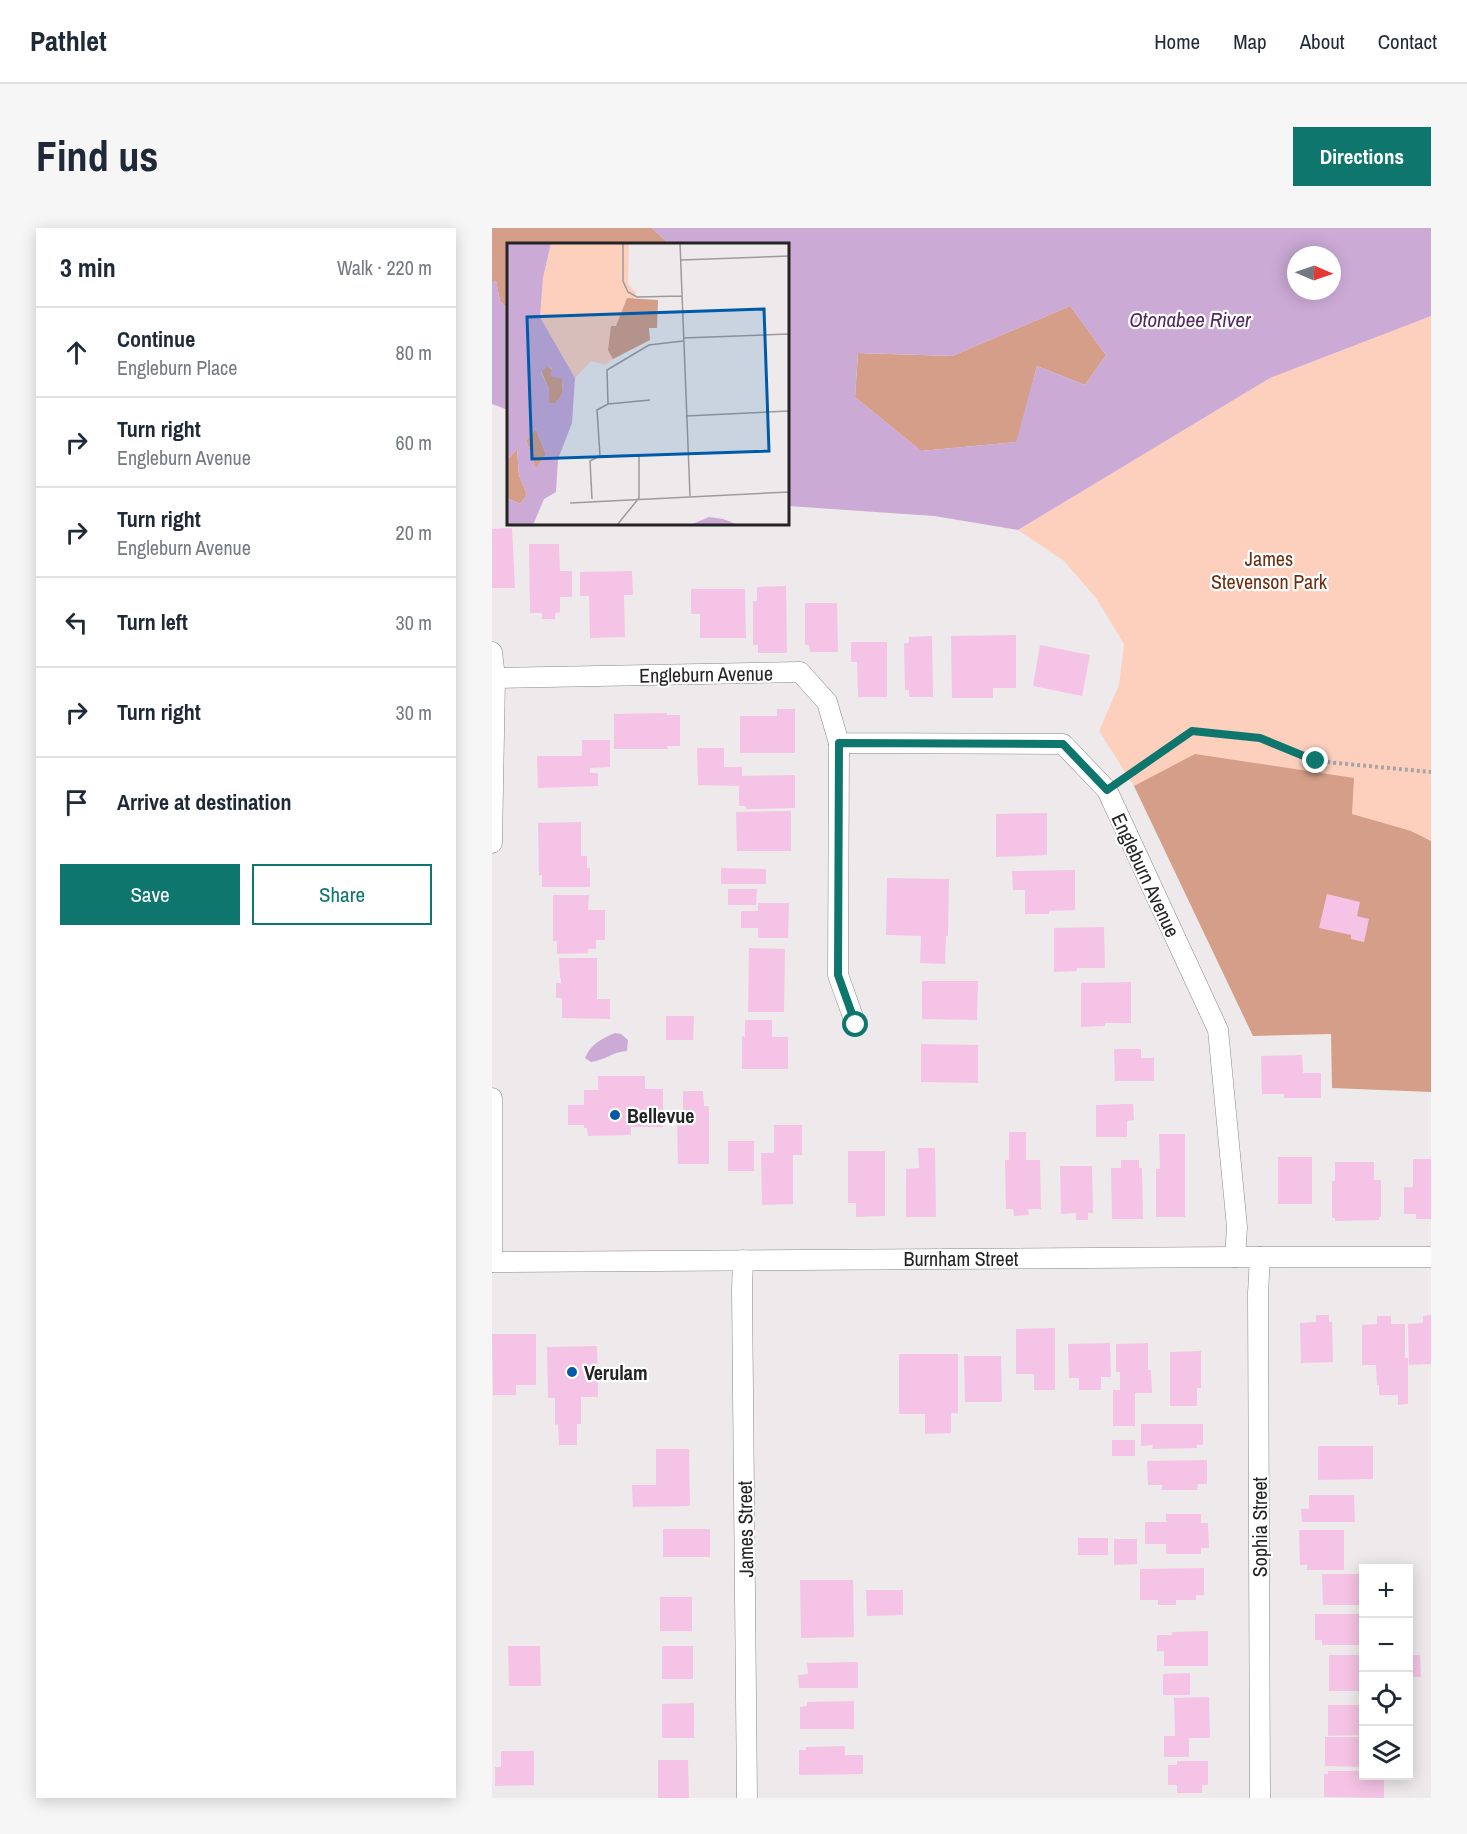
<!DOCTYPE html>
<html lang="en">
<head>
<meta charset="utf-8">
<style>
	:root { --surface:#fff; --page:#f6f6f7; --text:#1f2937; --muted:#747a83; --line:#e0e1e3; --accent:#0f766e }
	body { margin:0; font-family:"Archivo Narrow",sans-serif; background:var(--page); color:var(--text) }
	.controls { position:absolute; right:18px; bottom:18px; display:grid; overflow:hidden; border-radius:0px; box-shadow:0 3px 15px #0003 }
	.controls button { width:54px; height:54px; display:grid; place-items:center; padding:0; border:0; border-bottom:2px solid var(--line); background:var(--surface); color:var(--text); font:30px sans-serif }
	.compass { position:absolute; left:795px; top:18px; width:54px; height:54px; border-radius:50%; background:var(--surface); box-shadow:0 3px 15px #0003; rotate:92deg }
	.stop { position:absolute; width:18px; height:18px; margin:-14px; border:4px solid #0f766e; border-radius:50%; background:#fff }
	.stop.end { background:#0f766e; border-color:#fff; box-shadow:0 2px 6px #0008 }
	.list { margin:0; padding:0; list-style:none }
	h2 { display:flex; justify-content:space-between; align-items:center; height:78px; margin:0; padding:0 24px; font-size:26px }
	h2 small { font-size:20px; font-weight:400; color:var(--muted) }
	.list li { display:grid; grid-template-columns:39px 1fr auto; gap:18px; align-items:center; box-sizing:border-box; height:90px; padding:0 24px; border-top:2px solid var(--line) }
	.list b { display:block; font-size:22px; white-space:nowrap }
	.list p { margin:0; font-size:20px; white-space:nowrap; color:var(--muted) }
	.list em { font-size:20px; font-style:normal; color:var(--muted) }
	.actions { display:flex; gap:12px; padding:18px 24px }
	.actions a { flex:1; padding:14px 0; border:2px solid var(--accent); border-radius:0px; text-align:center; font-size:21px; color:var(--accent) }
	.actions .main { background:var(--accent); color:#fff }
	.icon { flex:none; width:33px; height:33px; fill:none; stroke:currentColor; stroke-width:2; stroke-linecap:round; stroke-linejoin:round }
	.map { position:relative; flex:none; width:939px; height:1570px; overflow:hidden; border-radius:0px }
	header { display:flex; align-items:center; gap:36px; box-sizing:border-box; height:84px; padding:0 30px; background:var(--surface); border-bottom:2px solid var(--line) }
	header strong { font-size:28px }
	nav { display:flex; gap:33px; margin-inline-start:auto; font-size:21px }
	.intro { display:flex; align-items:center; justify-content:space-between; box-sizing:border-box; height:144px; padding:0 36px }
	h1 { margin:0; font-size:42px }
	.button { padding:15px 27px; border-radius:0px; background:var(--accent); color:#fff; font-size:21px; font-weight:700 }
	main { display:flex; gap:36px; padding:0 36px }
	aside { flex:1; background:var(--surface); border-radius:0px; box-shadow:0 3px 15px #0003 }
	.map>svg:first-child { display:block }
	.green { fill:#fdd0be }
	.forest { fill:#d49e89 }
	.water { fill:#cbaad6; fill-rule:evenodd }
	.building { fill:#f5c3e5 }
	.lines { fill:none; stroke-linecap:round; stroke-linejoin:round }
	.minor-casing { stroke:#8b8788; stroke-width:21 }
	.path { stroke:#a7a4a5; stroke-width:4; stroke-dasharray:3 3; stroke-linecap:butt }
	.minor { stroke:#fff; stroke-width:20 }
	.route { stroke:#0f766e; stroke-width:8 }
	.poi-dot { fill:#005aa7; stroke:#fff; stroke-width:2 }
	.labels { text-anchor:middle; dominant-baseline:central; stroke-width:4.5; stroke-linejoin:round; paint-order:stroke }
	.park-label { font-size:20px; fill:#6e2d0e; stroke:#fff }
	.street-label { font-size:20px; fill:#252324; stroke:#fff }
	.poi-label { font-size:20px; font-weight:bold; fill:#252324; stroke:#fff; text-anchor:start }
	.water-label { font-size:21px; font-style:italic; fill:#532a60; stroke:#fff }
	.inset-road { fill:none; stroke:#9e9a9b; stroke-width:1.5 }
	.view { fill:#005aa7; fill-opacity:0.15; stroke:#005aa7; stroke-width:3 }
	.inset-edge { fill:none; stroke:#252324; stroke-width:3 }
</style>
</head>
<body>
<header>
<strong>Pathlet</strong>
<nav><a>Home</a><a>Map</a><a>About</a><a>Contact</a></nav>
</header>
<div class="intro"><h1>Find us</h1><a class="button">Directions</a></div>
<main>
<aside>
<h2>3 min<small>Walk · 220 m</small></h2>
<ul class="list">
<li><svg class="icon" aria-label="ahead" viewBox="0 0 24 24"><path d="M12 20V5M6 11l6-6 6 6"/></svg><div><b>Continue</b><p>Engleburn Place</p></div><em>80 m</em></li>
<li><svg class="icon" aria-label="right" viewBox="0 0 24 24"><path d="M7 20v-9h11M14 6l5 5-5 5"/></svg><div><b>Turn right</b><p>Engleburn Avenue</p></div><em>60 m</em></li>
<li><svg class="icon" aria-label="right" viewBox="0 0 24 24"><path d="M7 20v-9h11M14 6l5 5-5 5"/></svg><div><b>Turn right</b><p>Engleburn Avenue</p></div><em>20 m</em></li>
<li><svg class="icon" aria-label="left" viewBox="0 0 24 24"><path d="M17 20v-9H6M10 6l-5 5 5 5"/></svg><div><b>Turn left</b></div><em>30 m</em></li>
<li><svg class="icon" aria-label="right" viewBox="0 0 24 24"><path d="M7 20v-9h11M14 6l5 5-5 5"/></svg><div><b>Turn right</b></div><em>30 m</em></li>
<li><svg class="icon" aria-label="arrive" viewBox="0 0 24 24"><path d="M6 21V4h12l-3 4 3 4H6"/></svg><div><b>Arrive at destination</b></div></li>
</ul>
<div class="actions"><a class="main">Save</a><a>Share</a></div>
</aside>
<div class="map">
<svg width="939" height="1570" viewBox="0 0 939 1570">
	<rect width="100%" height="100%" fill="#eeeaeb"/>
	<path class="green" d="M939,88V683L642,558L607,503L627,457L632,416L604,370L572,333L526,302L778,150Z"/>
	<g class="forest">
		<path d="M0,0H160L177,16H16V81L8,73L4,53L0,54Z"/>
		<path d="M578,78L614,127L593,157L545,138L525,214L429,223L363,169L366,125L460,128Z"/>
		<path d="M703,526L862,550L860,586L919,603L939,613V864L840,860L839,806L761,808L642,558Z"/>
	</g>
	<g class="water">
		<path d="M160,0H939V88L778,150L526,302L442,288L296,278V16H177ZM804,27H840V63H804ZM578,78L614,127L593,157L545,138L524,214L429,223L363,169L366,125L460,128Z"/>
		<path d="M4,52L8,73L16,81V182L0,176V54Z"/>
		<path d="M123,805L129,806L136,812L135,823C119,824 114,832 99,834L93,830C98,817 110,810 123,805Z"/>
	</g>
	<g class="building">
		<path d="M20,300L23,360H0V301Z"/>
		<path d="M37,316H67L68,343H80V369H68V384L63,385V391H50V385H38Z"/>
		<path d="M140,343L141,367H132L133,409L98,410L97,368H88V344Z"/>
		<path d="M294,358L295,425H266V417H261V373H265V359Z"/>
		<path d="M199,361H253L254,410H208V386H199Z"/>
		<path d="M313,375H345L346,424H318L317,417H313Z"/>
		<path d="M524,407V460H501V470H460L459,408Z"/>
		<path d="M440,408L441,469H417V462H413L412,415H417V409Z"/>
		<path d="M359,414H395V469H366L365,434H359Z"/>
		<path d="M548,417L598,427L590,468L541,458Z"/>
		<path d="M285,481H303V525H248V488H285Z"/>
		<path d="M175,485V487H188V518H175L176,521H122V486Z"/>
		<path d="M90,512H118V539L98,540V545H106V558L46,560L45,528H90Z"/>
		<path d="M205,520H232V539H250V548L303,547V580L254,581V578H247V558L206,557Z"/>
		<path d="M299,583V623H245L244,584Z"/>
		<path d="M555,585V627L504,629V586Z"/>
		<path d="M89,594V628H95V640H98V659H50V647H47L46,595Z"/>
		<path d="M229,640L274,641V656H229Z"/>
		<path d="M583,642V682L557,683V686H533V662H521L520,643Z"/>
		<path d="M395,650L457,651L456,708H454L453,736L428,735L429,708L394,707Z"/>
		<path d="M236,661H265L264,677H236Z"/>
		<path d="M835,666L868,674L865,688L877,691L872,714L859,711V707L827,700Z"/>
		<path d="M61,667H97L96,682H113V712H104V721H96V725L65,726V713H61Z"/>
		<path d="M266,675H297L296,710H266V700H249V683H266Z"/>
		<path d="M612,699L613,740H585V743L562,744V700Z"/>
		<path d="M257,720L293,721L292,784H256Z"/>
		<path d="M67,730H105V771H118V791L70,790V770H64V755H69V750H68Z"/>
		<path d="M430,753H486L485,792L430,791Z"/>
		<path d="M639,754V795H613V798L589,799V755Z"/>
		<path d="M174,788H202L201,812H174Z"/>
		<path d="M253,792H280V809H296V841H250V808L253,809Z"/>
		<path d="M429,816L486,817V855L429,854Z"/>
		<path d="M622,821H649V830H662V853H623Z"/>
		<path d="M810,827L811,845H829V870H792V866H770L769,828Z"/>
		<path d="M106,848H153V861H171V899H139V907L96,908L95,900H92V897H76V877H92V862H106Z"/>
		<path d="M191,863H211L212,878H217V936H186L185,890H191Z"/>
		<path d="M634,876H641L642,892L635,893V909H604V877Z"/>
		<path d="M282,897H310V927H301V976L270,977L269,925H282Z"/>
		<path d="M517,904H534V932H548L549,981H536L537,987L522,988L521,981H514L513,932H517Z"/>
		<path d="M667,906H693V989H664V941H668Z"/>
		<rect x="236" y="913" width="26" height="30"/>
		<path d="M426,920H443L444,989H414V941L427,940Z"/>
		<path d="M356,923H393V988L364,989V975H356Z"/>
		<rect x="786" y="929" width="34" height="47"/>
		<path d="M921,931H939V991H924V986H912V959H921Z"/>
		<path d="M629,932H647V940H650L651,991H620L619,940H629Z"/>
		<path d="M843,934H882V952H889V989H887V992L843,993V990H840V953H843Z"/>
		<path d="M568,938H600L601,985H596V992H584V985L569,986Z"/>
		<path d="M824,1087H837V1094H840L841,1134L809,1135L808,1095L824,1094Z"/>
		<path d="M939,1087V1136L917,1137L916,1096L931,1095V1088Z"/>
		<path d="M885,1088H899V1096H913V1130H916V1176L906,1177V1167H887V1157H885L884,1137H870V1097L885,1096Z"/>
		<path d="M563,1100V1162H542V1146H524V1101Z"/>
		<path d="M0,1106H44V1157H24V1167H1Z"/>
		<path d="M618,1115L619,1149H609V1162H587V1150H577L576,1116Z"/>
		<path d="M656,1115V1142H659L660,1165H643V1198H621V1162H628V1144H624V1116Z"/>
		<path d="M105,1118L106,1169H89V1196H85V1217H67L66,1196L63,1197V1170H56L55,1119Z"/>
		<path d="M709,1123V1160H705V1178H678V1124Z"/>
		<path d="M407,1126H466V1185H459V1205L433,1206V1186H407Z"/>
		<path d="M472,1128H509L510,1174H473Z"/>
		<path d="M649,1196H711V1217H705V1220L660,1221L661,1217L649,1218Z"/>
		<rect x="620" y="1212" width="23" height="16"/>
		<path d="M826,1218H881V1251L826,1252Z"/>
		<path d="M164,1221H197L198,1278L141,1279L140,1257H164Z"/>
		<path d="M715,1232V1256H706L705,1262H670V1257H656L655,1233Z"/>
		<path d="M817,1267H862L863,1294H810L809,1281H817Z"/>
		<path d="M674,1286H709V1295H716L717,1320H709V1326H674V1316H653V1294H674Z"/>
		<rect x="171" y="1301" width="47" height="28"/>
		<path d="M807,1302H852V1342H815V1337H808Z"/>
		<rect x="586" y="1310" width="30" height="17"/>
		<path d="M622,1311H645V1336L622,1337Z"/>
		<path d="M712,1340V1367H704V1372H684V1377H666V1372H648V1341Z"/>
		<path d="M830,1346H872V1377H831Z"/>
		<path d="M308,1352H361L362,1409L309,1410Z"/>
		<path d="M374,1362H411V1387L375,1388Z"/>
		<rect x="168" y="1369" width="32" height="34"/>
		<path d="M823,1386H872V1405H869V1417H830V1412H823Z"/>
		<path d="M716,1403V1438H672V1423H665V1407H680V1404Z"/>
		<path d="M16,1418H48L49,1458H17Z"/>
		<rect x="170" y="1418" width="31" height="33"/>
		<rect x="837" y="1427" width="35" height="36"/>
		<path d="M916,1427H928L929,1449H916Z"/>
		<path d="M366,1434V1460H307L306,1447L316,1446L315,1435Z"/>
		<path d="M698,1445V1467H671V1446Z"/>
		<path d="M717,1469L718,1510H697V1529H672V1508H683L682,1470Z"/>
		<path d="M362,1473V1501H308V1479L315,1478V1474Z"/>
		<path d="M202,1475V1510H170V1476Z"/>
		<path d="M836,1477H872V1507L836,1508Z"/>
		<path d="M833,1509H872V1539L833,1538Z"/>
		<path d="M353,1518V1527H371V1546L307,1547V1522H314V1519Z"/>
		<path d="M9,1523H42V1557L3,1558V1539H9Z"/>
		<path d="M166,1532H196L197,1570H166Z"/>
		<path d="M685,1533H716V1557H710V1565H685V1557H676V1537H685Z"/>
		<path d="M836,1543H872V1548H892V1570L832,1569V1546H836Z"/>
	</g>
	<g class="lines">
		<g class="minor-casing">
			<g id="minor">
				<path d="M0,424L3,450L308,444L335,474L347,515L571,516L615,562L726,802L745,999L743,1029"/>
				<path d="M347,515L346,747L364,797"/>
				<path d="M0,615L3,450"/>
				<path d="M0,870V1034"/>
				<path d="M768,1029L766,1065L768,1570"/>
				<path d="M251,1032L250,1063L255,1570"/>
				<path d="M0,1034L743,1029H939"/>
			</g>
		</g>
		<path class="path" d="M633,550L700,503L768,510L824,533L939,544"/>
		<use href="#minor" class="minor"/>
	</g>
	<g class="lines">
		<path class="route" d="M364,797L346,747L347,515L571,516L615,562L700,503L768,510L824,533"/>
	</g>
	<g class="poi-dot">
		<circle cx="123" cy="887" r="6"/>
		<circle cx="80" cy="1144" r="6"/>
	</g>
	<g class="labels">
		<g class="park-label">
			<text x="777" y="330">James<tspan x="777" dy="23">Stevenson Park</tspan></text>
		</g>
		<g class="street-label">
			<text transform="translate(214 446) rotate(-1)">Engleburn Avenue</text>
			<text transform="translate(654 647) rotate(65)">Engleburn Avenue</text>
			<text x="469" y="1030">Burnham Street</text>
			<text transform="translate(767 1299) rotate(-90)">Sophia Street</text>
			<text transform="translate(253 1301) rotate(-91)">James Street</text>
		</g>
		<g class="poi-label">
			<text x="135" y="887">Bellevue</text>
			<text x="92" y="1144">Verulam</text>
		</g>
		<g class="water-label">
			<text x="698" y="91">Otonabee River</text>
		</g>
	</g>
	<g transform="translate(15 15)">
		<rect width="282" height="282" fill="#eeeaeb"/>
		<path d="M44,0H122L121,41L129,50L119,86L106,116L98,122L84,118L68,135L33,74L36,35Z" fill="#fdd0be"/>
		<path d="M120,55L151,57L150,85H142L143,97L106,116L101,107L104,83H109ZM41,123L55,136L56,150L49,160H42V146L34,128ZM29,186L39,211L29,226L19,197ZM10,206L12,232L20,252L13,261L0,255V217Z" fill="#d49e89"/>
		<path d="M1,0H44L36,35L33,74L68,135L65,180L51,216L49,249L37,256L26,282H0V255L13,261L20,252L12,232L10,206L0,217ZM41,123L45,126L43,133L55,136L56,150L48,160H42V146L34,129ZM29,186L39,211L29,225L19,197ZM202,274L216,276L232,282H183Z" fill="#cbaad6" fill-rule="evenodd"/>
		<path class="inset-road" d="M116,0V38L121,49L130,54L175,53M173,0L183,253M174,17L282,13M176,95L282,91M101,161L143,157M179,173L282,168M93,213L181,211M132,213V255M85,256L83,218L93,213L90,167L101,161L100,127L142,102L176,98M63,260L282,249M110,282L132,255"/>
		<path class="view" d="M257,66L262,208L25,216L20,74Z"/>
		<rect width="282" height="282" class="inset-edge"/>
	</g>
</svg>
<div class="controls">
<button>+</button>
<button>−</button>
<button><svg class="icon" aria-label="locate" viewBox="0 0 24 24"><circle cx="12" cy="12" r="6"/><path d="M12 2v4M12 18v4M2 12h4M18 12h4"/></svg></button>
<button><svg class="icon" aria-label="layers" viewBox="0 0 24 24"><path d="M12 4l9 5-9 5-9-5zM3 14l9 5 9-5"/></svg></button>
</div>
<svg class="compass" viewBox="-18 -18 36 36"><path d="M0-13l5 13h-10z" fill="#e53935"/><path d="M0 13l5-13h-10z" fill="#747a83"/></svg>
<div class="stop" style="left:364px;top:797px"></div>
<div class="stop end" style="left:824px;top:533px"></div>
</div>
</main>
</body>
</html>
